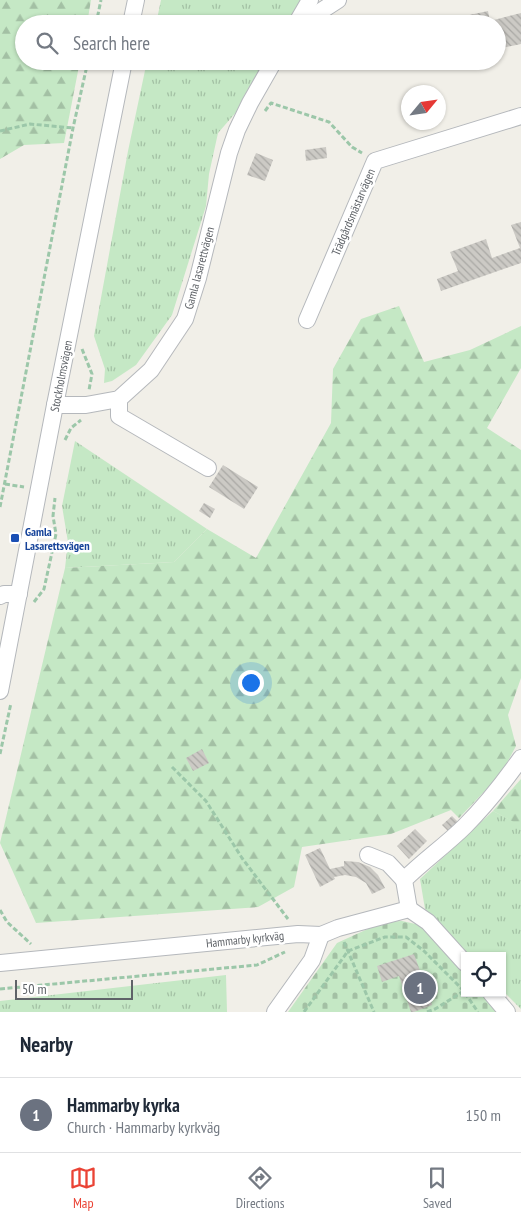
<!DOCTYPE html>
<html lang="en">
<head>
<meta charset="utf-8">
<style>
	:root { --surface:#fff; --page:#f6f6f7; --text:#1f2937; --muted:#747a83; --line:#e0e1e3; --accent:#ea4335 }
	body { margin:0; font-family:"PT Sans Narrow",sans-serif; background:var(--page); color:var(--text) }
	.controls { position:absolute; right:15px; bottom:15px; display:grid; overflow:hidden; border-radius:0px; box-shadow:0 1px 4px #0004 }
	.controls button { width:45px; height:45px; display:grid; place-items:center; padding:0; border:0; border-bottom:1px solid var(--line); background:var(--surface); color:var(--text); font:25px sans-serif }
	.compass { position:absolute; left:401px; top:85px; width:45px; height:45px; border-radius:50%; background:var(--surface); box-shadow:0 1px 4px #0004; rotate:61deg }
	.scale { position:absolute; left:15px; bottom:12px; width:118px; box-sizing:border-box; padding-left:5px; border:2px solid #5f6368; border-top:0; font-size:14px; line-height:18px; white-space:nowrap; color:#5f6368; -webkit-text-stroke:4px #fff; paint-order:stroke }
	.you { position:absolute; left:250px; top:682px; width:18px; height:18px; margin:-12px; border:4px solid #fff; border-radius:50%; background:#1a73e8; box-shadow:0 0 0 8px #1a73e833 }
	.badge { display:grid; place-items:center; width:32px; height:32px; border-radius:50%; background:var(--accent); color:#fff; font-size:16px; font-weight:700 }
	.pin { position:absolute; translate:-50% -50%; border:2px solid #fff; box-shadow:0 1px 5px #0006 }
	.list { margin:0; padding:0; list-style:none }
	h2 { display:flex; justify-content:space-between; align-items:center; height:65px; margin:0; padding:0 20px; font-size:21px }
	h2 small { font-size:16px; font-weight:400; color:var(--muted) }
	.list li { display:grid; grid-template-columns:32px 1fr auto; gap:15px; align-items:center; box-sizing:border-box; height:75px; padding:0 20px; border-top:1px solid var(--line) }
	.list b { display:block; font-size:19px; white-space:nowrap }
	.list p { margin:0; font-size:16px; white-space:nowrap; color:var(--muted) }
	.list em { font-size:16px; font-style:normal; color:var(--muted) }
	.icon { flex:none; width:28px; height:28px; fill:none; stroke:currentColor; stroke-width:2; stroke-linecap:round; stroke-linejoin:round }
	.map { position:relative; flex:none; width:521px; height:1012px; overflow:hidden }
	.search { position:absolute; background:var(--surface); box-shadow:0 1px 4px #0004; left:15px; right:15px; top:15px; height:55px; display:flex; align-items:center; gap:12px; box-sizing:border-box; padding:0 18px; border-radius:28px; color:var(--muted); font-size:19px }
	.sheet { height:140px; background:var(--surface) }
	nav { display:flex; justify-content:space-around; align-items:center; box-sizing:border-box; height:70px; border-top:1px solid var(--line); background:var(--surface); font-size:14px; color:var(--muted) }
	nav a { display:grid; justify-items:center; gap:2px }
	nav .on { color:var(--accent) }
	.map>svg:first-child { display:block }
	.grass { fill:url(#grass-tufts) }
	.forest { fill:url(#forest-firs) }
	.cemetery { fill:url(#cemetery-stones) }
	.building { fill:url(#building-back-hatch) }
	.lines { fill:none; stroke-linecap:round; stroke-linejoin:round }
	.minor-casing { stroke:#b5b8bc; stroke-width:18 }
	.path { stroke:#9cc7a9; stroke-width:3; stroke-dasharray:5 2.5; stroke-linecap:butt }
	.minor { stroke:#fff; stroke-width:16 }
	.transit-dot { fill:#1a4fb4; stroke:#fff; stroke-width:2 }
	.labels { text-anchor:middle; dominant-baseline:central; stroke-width:5; stroke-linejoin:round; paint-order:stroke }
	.street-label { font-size:12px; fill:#5f6368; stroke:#fff }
	.transit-label { font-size:12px; font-weight:bold; fill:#164399; stroke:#fff; text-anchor:start }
</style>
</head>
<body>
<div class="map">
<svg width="521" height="1012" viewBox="0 0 521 1012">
	<defs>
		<pattern id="grass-tufts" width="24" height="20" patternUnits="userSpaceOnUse" patternTransform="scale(1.25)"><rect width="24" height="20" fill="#c5e8c5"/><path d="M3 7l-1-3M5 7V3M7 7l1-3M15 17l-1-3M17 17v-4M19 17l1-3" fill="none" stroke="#a3c0a4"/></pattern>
		<pattern id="forest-firs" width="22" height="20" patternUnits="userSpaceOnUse" patternTransform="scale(1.25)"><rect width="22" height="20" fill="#c5e8c5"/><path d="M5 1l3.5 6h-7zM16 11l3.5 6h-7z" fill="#a3c0a4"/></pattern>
		<pattern id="cemetery-stones" width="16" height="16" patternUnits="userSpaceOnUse" patternTransform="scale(1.25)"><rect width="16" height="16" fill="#c5e8c5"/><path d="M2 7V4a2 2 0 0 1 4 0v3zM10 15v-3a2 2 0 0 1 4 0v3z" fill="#a3c0a4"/></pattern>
		<pattern id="building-back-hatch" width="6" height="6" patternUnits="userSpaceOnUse" patternTransform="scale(1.25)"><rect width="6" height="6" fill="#cccac5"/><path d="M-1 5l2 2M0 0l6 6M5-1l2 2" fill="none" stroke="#a9a8a4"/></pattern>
	</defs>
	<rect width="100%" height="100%" fill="#f1efe8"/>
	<g class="grass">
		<path d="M161,0H301L287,24H156Z"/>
		<path d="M147,61H265L245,94L238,110L218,133L209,174L206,206L172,315L136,365L112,381L104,383L105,369L94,336L128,151Z"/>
		<path d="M75,441L207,529L174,562L65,568L68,542L62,506Z"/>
		<path d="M493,811L521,825V1009L502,990V956H470L425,909L420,879Z"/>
		<path d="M226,975L227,1012H0V1001Z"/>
	</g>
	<g class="forest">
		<path d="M0,0H91L87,24H24V61H80L64,143L24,145L0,159Z"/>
		<path d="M399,306L424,362L470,350L521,326V368L487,428L521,450V678L508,715L516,746L501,774L459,818L451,810L391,834L302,847L294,887L258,907L36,923L0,843L65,568L174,562L207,529L256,558L331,423L333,369L361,319Z"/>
		<path d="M521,779V826L493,811Z"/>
	</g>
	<path class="cemetery" d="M402,921L420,925L465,973V993H483L496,1012H288L337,943L383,922Z"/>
	<g class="building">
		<path d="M488,11L490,21L521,13V44L497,49V24H462L460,17Z"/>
		<path d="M326,147L327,158L306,161L305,150Z"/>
		<path d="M256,153L273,160L265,181L247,175Z"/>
		<path d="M521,222V263L441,291L437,279L458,271L450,252L486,239L492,258L520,248L511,225Z"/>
		<path d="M223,465L258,487L244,509L209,487Z"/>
		<path d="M204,503L215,509L210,518L199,511Z"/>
		<path d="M202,749L209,763L193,771L186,758Z"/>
		<path d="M452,816L459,823L449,832L442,825Z"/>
		<path d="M415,829L427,841L409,859L397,846Z"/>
		<path d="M320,848L330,869L344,866V861L358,862L370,867L378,875L385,888L372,894L366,883L356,877L345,875L334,877L335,879L320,887L305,855Z"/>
		<path d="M414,954L424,982L434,979L438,993L430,996L432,1005L414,1012H411L399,976L382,982L377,966Z"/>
	</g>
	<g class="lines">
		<g class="minor-casing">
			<g id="minor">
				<path d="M131,24L136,0"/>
				<path d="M296,24L310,0"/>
				<path d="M301,24L338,0"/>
				<path d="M307,320L375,161L521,116"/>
				<path d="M119,399V416L208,468"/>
				<path d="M55,405H86L119,399L151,370L185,319L198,278L229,153L237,130L250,103L274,61"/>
				<path d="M0,596L4,594H19"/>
				<path d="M0,691L55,405L124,61"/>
				<path d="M368,855L388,863L404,880"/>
				<path d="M409,909L404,880C423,861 446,845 465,826C486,805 504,782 521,758"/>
				<path d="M0,963L298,934L321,935L338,928L409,909L428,922L465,963"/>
				<path d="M491,993L507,1012"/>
				<path d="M275,1012L312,960L321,935"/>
			</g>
		</g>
		<g class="path">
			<path d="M96,24L101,0"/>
			<path d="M265,111L271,103L329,122L352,147L362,153"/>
			<path d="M0,131L30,124L73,128"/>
			<path d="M82,349L92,374L89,390"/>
			<path d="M65,440L71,428L81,420"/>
			<path d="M5,484L24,487"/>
			<path d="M0,507L73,128L88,61"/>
			<path d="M34,602L44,589L56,534L53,516L55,498"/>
			<path d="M0,754L11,703"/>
			<path d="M172,767L206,801L242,858L288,919"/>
			<path d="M0,910L7,922L31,944"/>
			<path d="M344,942L374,1012"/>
			<path d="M0,989L257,965L285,952"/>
			<path d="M465,993L478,1012"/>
			<path d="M304,1012L348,951L385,937H406L424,951L464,991"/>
			<path d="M427,1012L435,1009L464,991L465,993"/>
		</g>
		<use href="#minor" class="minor"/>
	</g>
	<rect class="transit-dot" x="10" y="533" width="10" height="10" rx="2.5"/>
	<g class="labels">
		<g class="street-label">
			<text transform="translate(353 212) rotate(-67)">Trädgårdsmästarvägen</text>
			<text transform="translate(199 268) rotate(-75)">Gamla lasarettvägen</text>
			<text transform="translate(61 376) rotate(-79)">Stockholmsvägen</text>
			<text transform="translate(245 939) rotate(-6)">Hammarby kyrkväg</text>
		</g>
		<g class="transit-label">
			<text x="25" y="531">Gamla<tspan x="25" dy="14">Lasarettsvägen</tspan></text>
		</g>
	</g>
</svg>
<div class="controls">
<button><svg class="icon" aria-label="locate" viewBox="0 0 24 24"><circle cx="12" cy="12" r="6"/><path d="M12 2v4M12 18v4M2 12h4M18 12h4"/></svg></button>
</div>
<svg class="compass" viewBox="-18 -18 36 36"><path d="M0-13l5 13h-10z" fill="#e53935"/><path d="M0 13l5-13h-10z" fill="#747a83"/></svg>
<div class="scale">50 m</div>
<div class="you"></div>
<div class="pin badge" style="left:420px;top:988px;background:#6b7280">1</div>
<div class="search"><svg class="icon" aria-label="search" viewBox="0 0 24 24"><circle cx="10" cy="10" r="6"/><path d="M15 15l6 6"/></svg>Search here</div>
</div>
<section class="sheet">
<h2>Nearby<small></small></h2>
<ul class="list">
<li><span class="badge" style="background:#6b7280">1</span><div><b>Hammarby kyrka</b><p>Church · Hammarby kyrkväg</p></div><em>150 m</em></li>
</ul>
</section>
<nav>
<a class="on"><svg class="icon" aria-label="map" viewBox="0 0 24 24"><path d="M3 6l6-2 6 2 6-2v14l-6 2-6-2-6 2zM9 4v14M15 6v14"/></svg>Map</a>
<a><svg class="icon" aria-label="directions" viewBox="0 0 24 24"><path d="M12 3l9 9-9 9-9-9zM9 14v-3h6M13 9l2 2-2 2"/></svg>Directions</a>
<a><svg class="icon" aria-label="saved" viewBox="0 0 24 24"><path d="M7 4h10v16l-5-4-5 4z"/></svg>Saved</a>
</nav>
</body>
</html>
